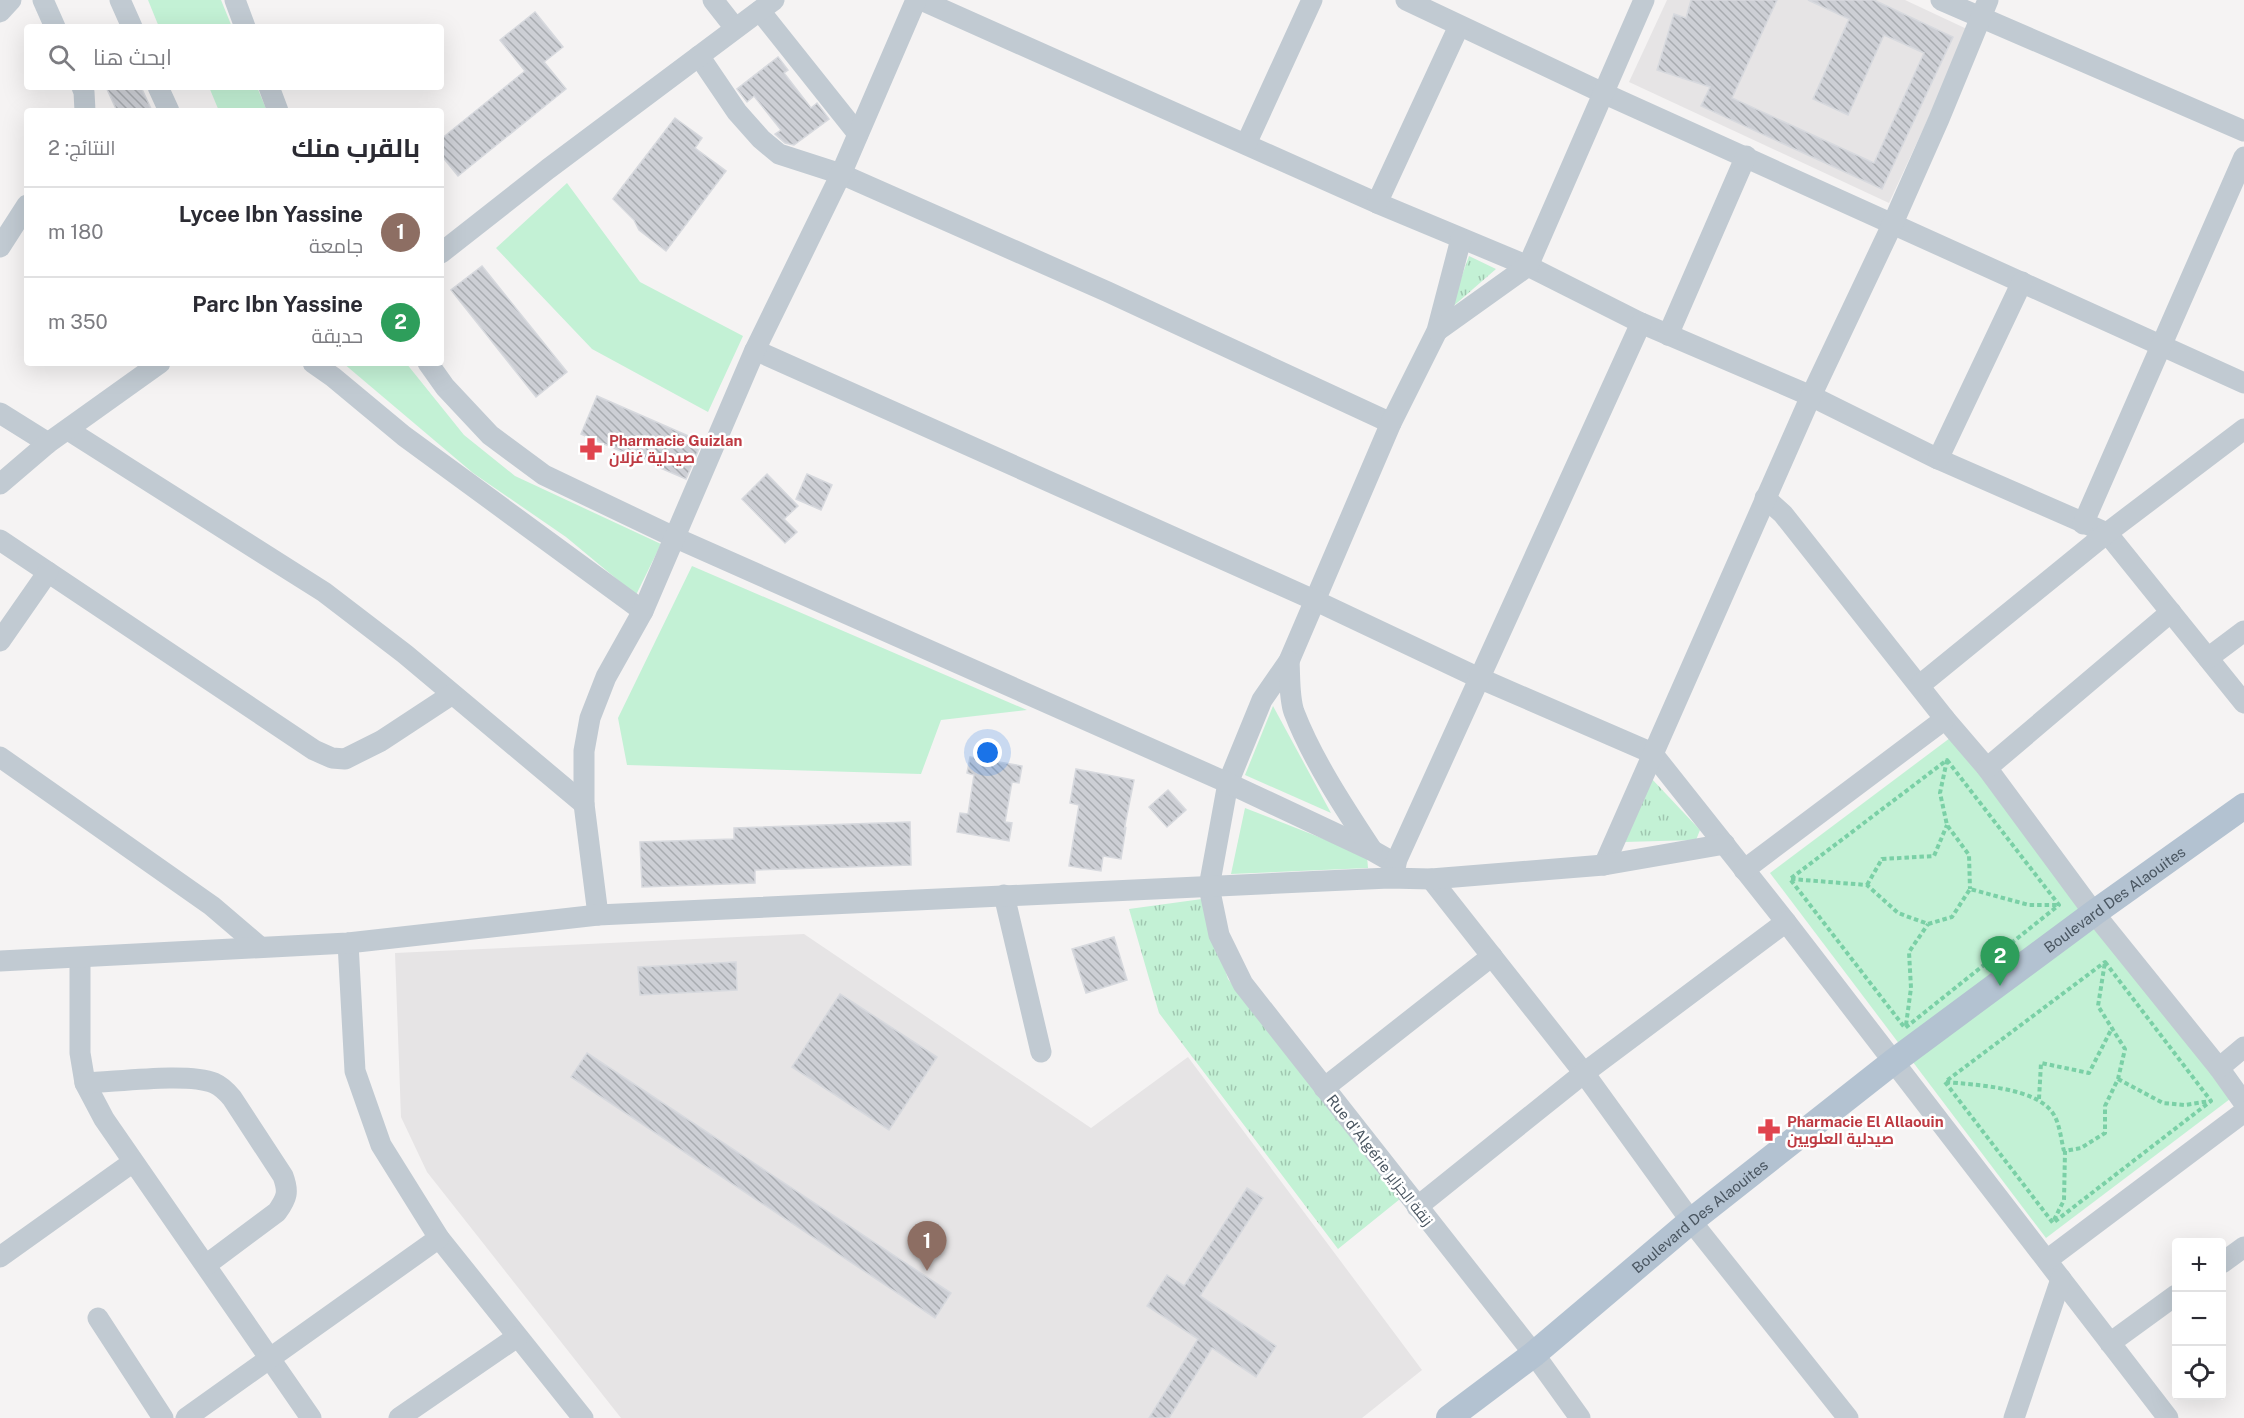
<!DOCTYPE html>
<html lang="ar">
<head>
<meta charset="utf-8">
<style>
	:root { --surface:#fff; --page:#f7f7f7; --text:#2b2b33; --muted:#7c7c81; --line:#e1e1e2; --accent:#2563eb }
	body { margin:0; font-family:"Public Sans",Cairo,sans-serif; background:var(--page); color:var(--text); direction:rtl }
	.controls { position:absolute; right:18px; bottom:18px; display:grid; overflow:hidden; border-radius:6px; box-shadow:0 6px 24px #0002 }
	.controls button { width:54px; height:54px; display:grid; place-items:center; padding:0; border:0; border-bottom:2px solid var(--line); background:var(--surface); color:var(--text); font:30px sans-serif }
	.you { position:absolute; left:988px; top:753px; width:21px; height:21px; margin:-15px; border:4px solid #fff; border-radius:50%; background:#1a73e8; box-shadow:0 0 0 9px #1a73e833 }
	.badge { display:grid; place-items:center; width:39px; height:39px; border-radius:50%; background:var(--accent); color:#fff; font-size:20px; font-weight:700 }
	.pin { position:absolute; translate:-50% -50px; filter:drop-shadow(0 2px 3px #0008) }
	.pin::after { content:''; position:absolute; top:32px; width:21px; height:18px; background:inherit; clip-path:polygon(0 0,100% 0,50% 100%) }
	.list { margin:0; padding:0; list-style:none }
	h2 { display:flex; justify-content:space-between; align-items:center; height:78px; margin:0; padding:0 24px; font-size:26px }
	h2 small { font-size:20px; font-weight:400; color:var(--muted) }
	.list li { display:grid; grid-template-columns:39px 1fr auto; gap:18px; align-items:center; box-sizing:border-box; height:90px; padding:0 24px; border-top:2px solid var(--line) }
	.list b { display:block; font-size:22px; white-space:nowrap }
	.list p { margin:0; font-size:20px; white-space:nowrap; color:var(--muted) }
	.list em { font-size:20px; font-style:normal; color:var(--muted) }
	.icon { flex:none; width:33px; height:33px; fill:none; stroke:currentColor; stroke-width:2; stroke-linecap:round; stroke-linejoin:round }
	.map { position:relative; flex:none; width:2244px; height:1418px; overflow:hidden; direction:ltr }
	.search { position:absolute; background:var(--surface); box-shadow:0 6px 24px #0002; left:24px; top:24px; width:420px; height:66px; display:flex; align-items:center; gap:15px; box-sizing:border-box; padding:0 21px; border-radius:6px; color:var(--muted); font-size:22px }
	.panel { position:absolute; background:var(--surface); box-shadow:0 6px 24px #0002; left:24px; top:108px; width:420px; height:258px; border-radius:6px; direction:rtl }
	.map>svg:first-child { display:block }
	.education { fill:#e6e4e5 }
	.grass { fill:url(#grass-tufts) }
	.park { fill:#c3f1d5 }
	.building { fill:url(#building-back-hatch); stroke:#d7d9de; stroke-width:1.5 }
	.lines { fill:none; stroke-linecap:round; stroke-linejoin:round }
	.path { stroke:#7ad0a6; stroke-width:4; stroke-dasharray:4.5 3; stroke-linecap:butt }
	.minor { stroke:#c1cad2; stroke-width:21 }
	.major { stroke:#b3c2d1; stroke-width:26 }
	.labels { text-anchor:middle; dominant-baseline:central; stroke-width:5; stroke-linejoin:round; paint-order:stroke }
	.health-label { font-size:15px; font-weight:bold; fill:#be3a42; stroke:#fff; text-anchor:start }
	.street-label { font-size:15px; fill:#4a5661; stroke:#fff }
</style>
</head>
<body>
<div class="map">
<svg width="2244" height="1418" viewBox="0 0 2244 1418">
	<defs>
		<pattern id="grass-tufts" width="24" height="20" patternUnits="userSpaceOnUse" patternTransform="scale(1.5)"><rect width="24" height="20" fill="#c3f1d5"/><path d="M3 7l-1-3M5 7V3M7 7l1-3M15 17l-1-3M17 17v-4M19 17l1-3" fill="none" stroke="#a0c6b0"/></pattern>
		<pattern id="building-back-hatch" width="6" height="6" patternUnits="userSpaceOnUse" patternTransform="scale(1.5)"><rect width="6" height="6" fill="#cdcfd5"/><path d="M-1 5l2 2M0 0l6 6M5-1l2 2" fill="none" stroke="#a8abb0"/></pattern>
	</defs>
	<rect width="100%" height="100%" fill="#f5f3f3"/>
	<g class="education">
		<path d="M1667,0H1905L1969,30L1889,203L1629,82Z"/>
		<path d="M804,934L1091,1128L1188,1057L1422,1370L1362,1418H621L427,1172L401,1117L395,953Z"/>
	</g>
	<g class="grass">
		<path d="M1469,256L1496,269L1450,309Z"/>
		<path d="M1651,778L1700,830L1696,840L1624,842Z"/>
		<path d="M1202,899L1228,979L1400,1199L1338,1249L1159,1013L1129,909Z"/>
	</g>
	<g class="park">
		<path d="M148,0H221L232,27H159Z"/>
		<path d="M209,87H257L267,111H219Z"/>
		<path d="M567,183L640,282L743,336L708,412L592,349L496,248Z"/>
		<path d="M343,363H406L464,435L515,476L661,544L636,595L566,537L473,473Z"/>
		<path d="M692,566L1027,710L941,720L921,774L627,765L618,718Z"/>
		<path d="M1273,706L1331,813L1245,775Z"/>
		<path d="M1954,735L2230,1099L2046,1238L1770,873Z"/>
		<path d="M1245,808L1367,856L1368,868L1231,874Z"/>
	</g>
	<g class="building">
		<path d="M1691,0H1777L1732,98L1874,163L1924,53L1884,35L1848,115L1813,99L1849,19L1808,0H1874L1953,37L1882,189L1701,106L1710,87L1657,70L1674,14L1686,18Z"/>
		<path d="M535,12L563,47L544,62L566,89L458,176L441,155V139L525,71L500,40Z"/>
		<path d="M778,57L788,70L784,73L811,108L817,103L829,119L794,145L785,143L775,134L781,130L754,96L747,102L737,89Z"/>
		<path d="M106,87H141L152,111H117Z"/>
		<path d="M675,118L702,138L695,148L726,171L666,251L639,230L634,220L613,199Z"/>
		<path d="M482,266L567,372L536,397L451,290Z"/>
		<path d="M597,396L702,442L686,479L581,434Z"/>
		<path d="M767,474L798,506L784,519L797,532L785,543L742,499Z"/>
		<path d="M807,474L832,485L821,510L796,499Z"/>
		<path d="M970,757L1022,766L1019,783L1012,782L1005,822L1012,823L1009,841L957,832L960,813L968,814L974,775L967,773Z"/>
		<path d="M1076,769L1134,780L1124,830L1126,827L1121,859L1103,856L1101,871L1069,866L1079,805L1070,803Z"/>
		<path d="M1168,790L1186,810L1167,827L1149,807Z"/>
		<path d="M910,822L911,865L755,870V883L642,887L640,842L734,839V828Z"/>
		<path d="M1114,937L1127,980L1086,993L1072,949Z"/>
		<path d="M736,962L737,990L640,995L638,967Z"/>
		<path d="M840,994L937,1057L889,1130L792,1067Z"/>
		<path d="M587,1053L951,1293L935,1318L571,1077Z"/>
		<path d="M1247,1188L1263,1198L1200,1296L1276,1346L1256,1377L1212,1348L1169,1418H1149L1198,1339L1147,1306L1167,1275L1184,1286Z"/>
	</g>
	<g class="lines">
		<g class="path">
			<path d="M1947,760L2059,905L1905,1028L1790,879Z"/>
			<path d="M1947,760L1940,793L1947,825L1969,855L1970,889"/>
			<path d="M1791,879L1867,885L1898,913L1928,924L1952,917L1970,889L2029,905H2058"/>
			<path d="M1867,885L1882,859L1934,856L1947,825"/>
			<path d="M2105,962L2211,1101L2053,1223L1945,1082Z"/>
			<path d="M1906,1025L1911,988L1909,952L1928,924"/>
			<path d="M2118,1079L2163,1103L2185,1105L2210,1101"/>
			<path d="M1946,1082C1975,1085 2038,1087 2054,1115C2060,1125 2061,1140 2064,1151"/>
			<path d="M2039,1099L2041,1063L2089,1073L2112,1028"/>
			<path d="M2054,1220L2064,1200L2065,1151L2081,1148L2105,1133V1106L2118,1079L2125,1049L2098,1006L2105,962"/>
		</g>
		<g class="minor">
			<path d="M43,0L55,27"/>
			<path d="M120,0L132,27"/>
			<path d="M235,0L245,27"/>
			<path d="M713,0L735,28"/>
			<path d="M921,0L1377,203L1528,266L1641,323L1811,396L1938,459L2107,533L2244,703"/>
			<path d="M1406,0L1603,93L2244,383"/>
			<path d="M1941,0L2244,131"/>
			<path d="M760,11L858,134"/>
			<path d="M0,12L11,0"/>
			<path d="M699,56L737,112L761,139L779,154L841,174L1108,292L1391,423"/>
			<path d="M82,87L84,92L85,111"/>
			<path d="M158,87L169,111"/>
			<path d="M269,87L278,111"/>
			<path d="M1246,144L1312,0"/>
			<path d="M1377,203L1459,26"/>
			<path d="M1461,239L1437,331L1391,423L1289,661L1262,700L1228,783L1209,887L1219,935L1243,984L1534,1354L1580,1418"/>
			<path d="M0,247L27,205"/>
			<path d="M441,253L548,169L774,0"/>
			<path d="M1437,331L1528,266L1644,0"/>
			<path d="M1668,335L1746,156"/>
			<path d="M755,350L1314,600L1479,678L1652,753L1786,922L2168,1418"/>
			<path d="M313,363L333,377L404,436L643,611"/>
			<path d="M428,363L445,387L490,435L544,475L676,538L1228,783L1373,851L1396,864"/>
			<path d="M0,413L48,443"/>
			<path d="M68,430L324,592L405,654L584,804"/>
			<path d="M1938,459L2022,282"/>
			<path d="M0,484L48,443L160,363"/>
			<path d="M1765,498L1783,514L1945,719L1987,768L2094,913L2219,1068L2244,1103"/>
			<path d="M2083,524L2244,157"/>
			<path d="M0,540L314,750L332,758L345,759L381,741L451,695"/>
			<path d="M0,641L48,572"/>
			<path d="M2208,658L2244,631"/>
			<path d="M1289,661C1290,677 1289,698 1294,712C1312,759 1345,809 1372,850"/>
			<path d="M1920,685L2107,533L2244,429"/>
			<path d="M0,757L212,906L260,947"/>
			<path d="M1987,768L2171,612"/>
			<path d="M1604,865L1811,396L1893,223L1939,119L1988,0"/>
			<path d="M1744,870L1945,719"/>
			<path d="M1389,877L1641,323"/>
			<path d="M1431,879L1584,1073L1691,1221L1848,1418"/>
			<path d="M1004,895L1041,1052"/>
			<path d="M598,915L584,804V751L590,718L606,677L643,611L755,350L841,174L916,0"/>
			<path d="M348,943L355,1071L381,1145L439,1238L583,1418"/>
			<path d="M80,958V1053L85,1083L104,1119L311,1418"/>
			<path d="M0,961L348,943L598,915L1389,878L1431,879L1604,865L1725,844"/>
			<path d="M2219,1068L2244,1047"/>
			<path d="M85,1083C116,1082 188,1072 214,1083C221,1086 227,1092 232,1098L283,1176C289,1192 287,1198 277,1212L206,1265"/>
			<path d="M1324,1088L1492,956"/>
			<path d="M1417,1207L1584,1073L1786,922"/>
			<path d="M0,1257L133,1162"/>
			<path d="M2047,1260L2244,1112"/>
			<path d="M2222,1263L2244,1247"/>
			<path d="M98,1318L163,1418"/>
			<path d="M2110,1343L2176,1295"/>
			<path d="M186,1418L439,1238"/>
			<path d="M399,1418L517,1337"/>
			<path d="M2014,1418L2061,1279"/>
		</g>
		<path class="major" id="s1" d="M1449,1418L1534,1354L1691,1221L1893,1062L2094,913L2244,806"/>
	</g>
	<defs>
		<g id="pharmacy-bare" transform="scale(1.8)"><path d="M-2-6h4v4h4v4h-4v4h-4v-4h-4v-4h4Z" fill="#e0444e" stroke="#fff" stroke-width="2.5" paint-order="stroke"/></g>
	</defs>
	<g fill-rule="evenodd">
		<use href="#pharmacy-bare" x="591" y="449"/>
		<use href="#pharmacy-bare" x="1769" y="1130"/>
	</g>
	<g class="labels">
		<g class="health-label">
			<text x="609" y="440">Pharmacie Guizlan<tspan x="609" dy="17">صيدلية غزلان</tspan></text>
			<text x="1787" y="1121">Pharmacie El Allaouin<tspan x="1787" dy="17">صيدلية العلويين</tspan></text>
		</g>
		<g class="street-label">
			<text stroke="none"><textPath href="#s1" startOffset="844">Boulevard Des Alaouites</textPath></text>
			<text transform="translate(1380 1160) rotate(52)">Rue d'Algérie زنقة الجزاير</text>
			<text stroke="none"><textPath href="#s1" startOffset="322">Boulevard Des Alaouites</textPath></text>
		</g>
	</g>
</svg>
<div class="controls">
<button>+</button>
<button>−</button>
<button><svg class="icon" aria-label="locate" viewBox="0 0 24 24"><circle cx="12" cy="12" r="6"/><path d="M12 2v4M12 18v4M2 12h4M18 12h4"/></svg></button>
</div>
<div class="you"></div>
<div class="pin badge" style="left:927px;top:1271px;background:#8d6e63">1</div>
<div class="pin badge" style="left:2000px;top:986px;background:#2e9e5b">2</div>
<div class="search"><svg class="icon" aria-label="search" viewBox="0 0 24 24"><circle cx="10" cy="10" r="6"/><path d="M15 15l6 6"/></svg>ابحث هنا</div>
<section class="panel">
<h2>بالقرب منك<small>النتائج: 2</small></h2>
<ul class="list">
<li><span class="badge" style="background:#8d6e63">1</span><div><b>Lycee Ibn Yassine</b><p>جامعة</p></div><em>180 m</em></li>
<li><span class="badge" style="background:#2e9e5b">2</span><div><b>Parc Ibn Yassine</b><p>حديقة</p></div><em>350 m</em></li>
</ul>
</section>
</div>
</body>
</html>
